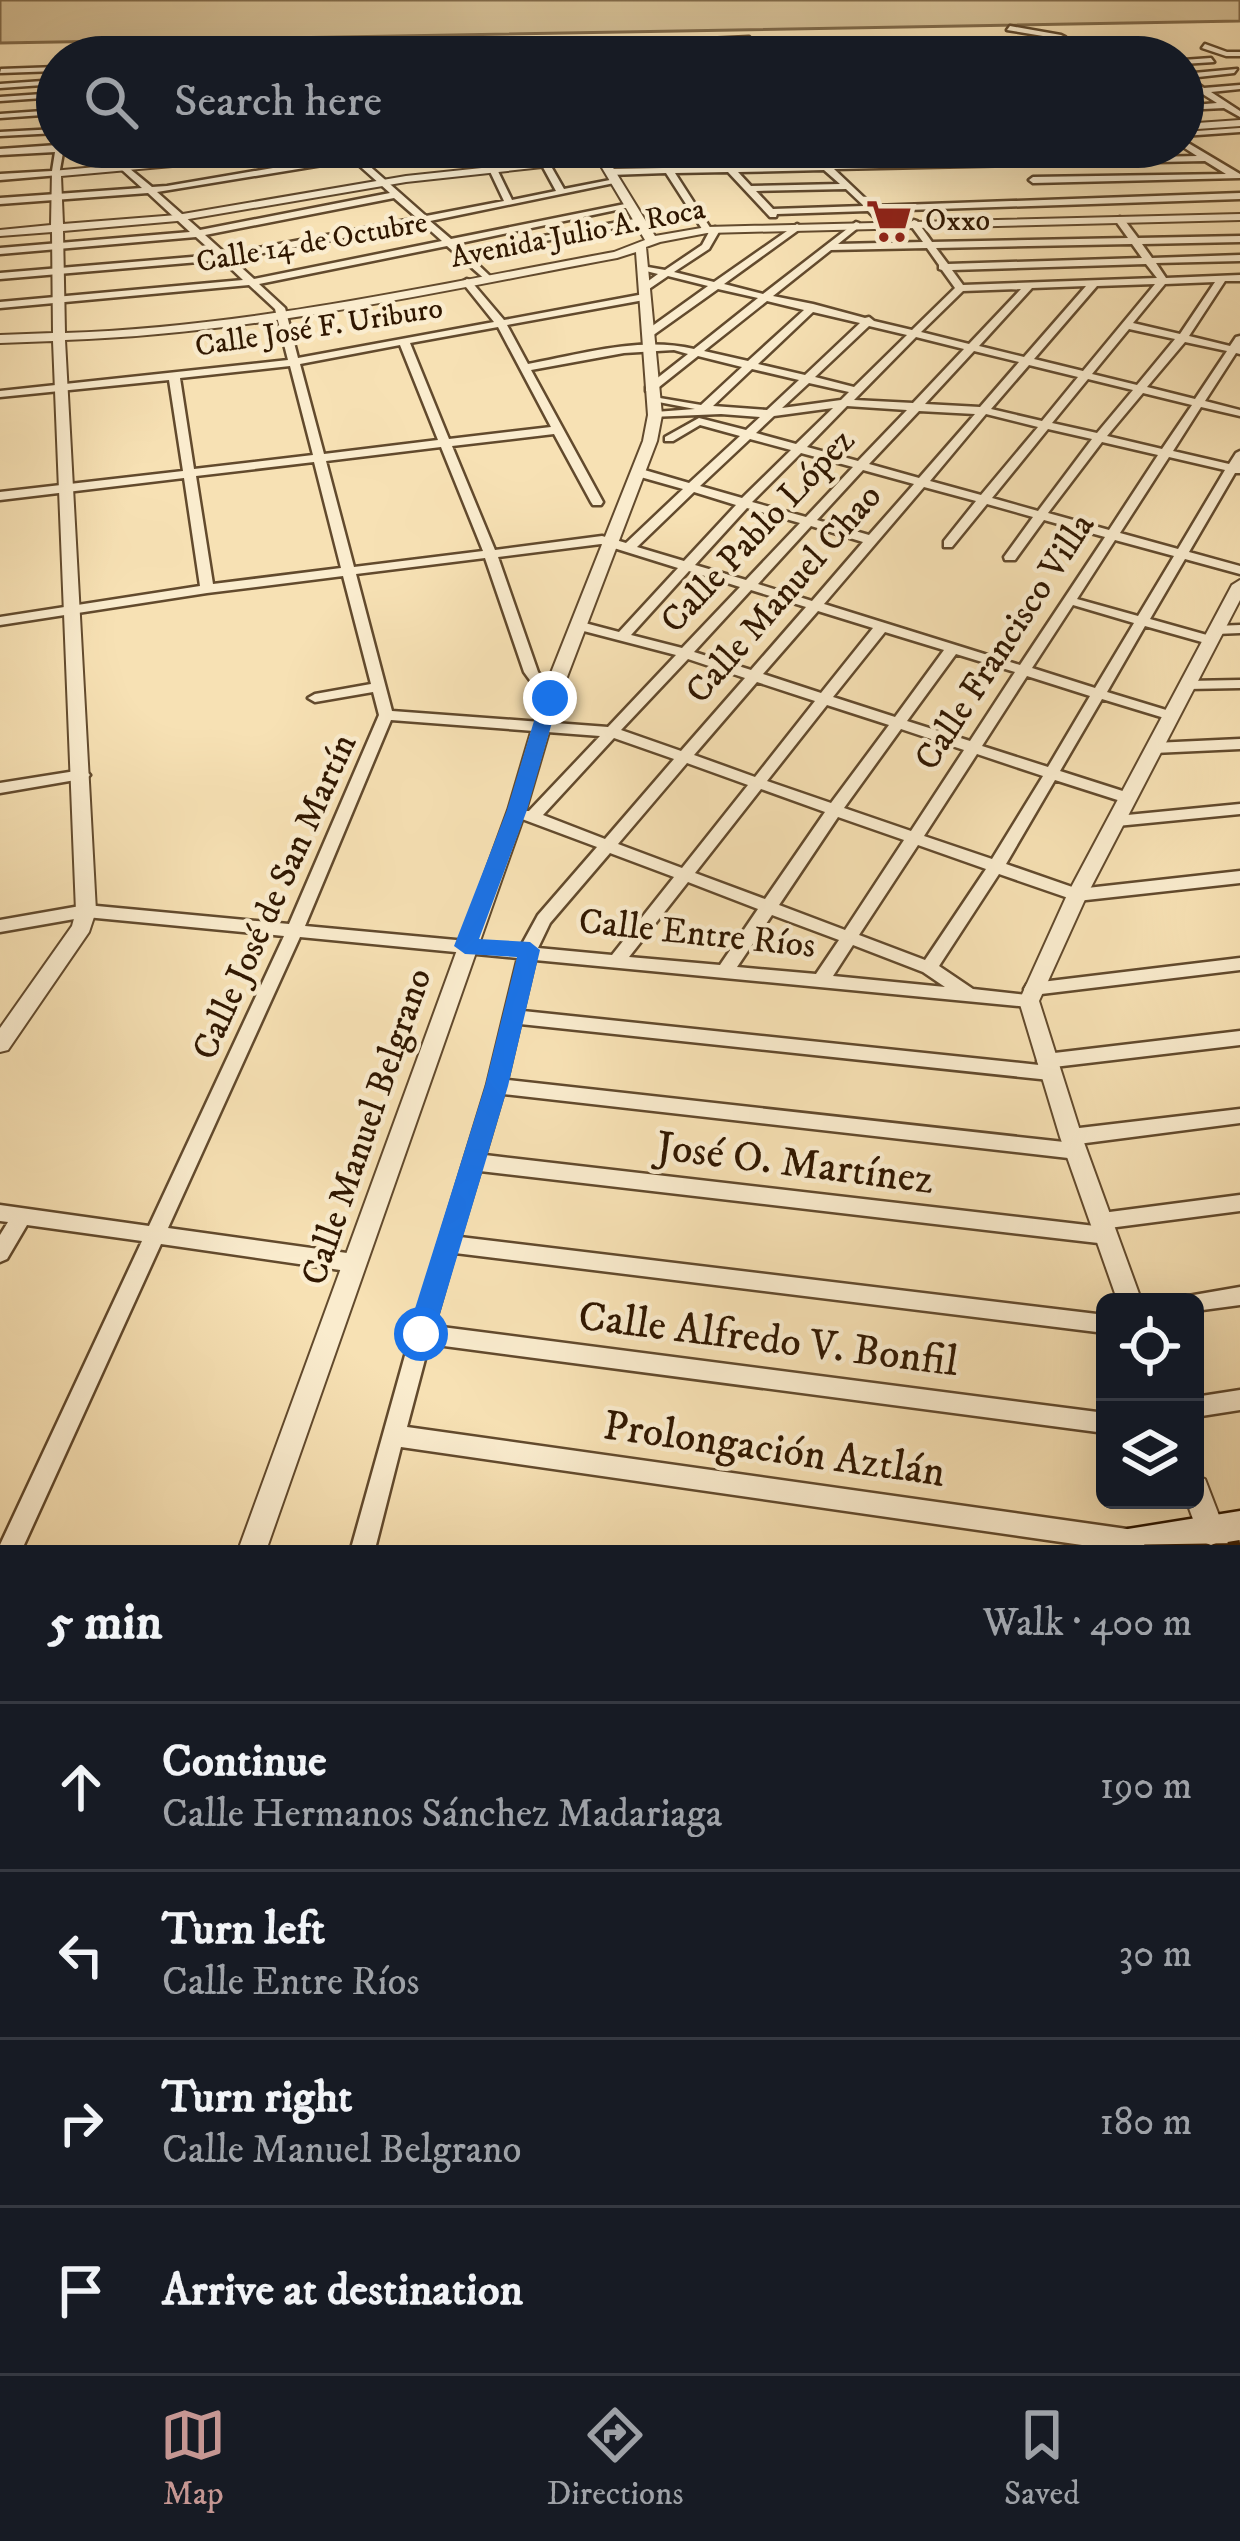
<!DOCTYPE html>
<html lang="en">
<head>
<meta charset="utf-8">
<style>
	:root { --surface:#171b24; --page:#20242c; --text:#f1f3f6; --muted:#9ea1a6; --line:#363941; --accent:#c59692 }
	body { margin:0; font-family:"IM FELL DW Pica",serif; background:var(--page); color:var(--text) }
	.controls { position:absolute; right:36px; bottom:36px; display:grid; overflow:hidden; border-radius:18px; box-shadow:0 12px 48px #0002 }
	.controls button { width:108px; height:108px; display:grid; place-items:center; padding:0; border:0; border-bottom:3px solid var(--line); background:var(--surface); color:var(--text); font:60px sans-serif }
	.stop { position:absolute; width:36px; height:36px; margin:-27px; border:9px solid #1a73e8; border-radius:50%; background:#fff }
	.stop.end { background:#1a73e8; border-color:#fff; box-shadow:0 3px 12px #0008 }
	.list { margin:0; padding:0; list-style:none }
	h2 { display:flex; justify-content:space-between; align-items:center; height:156px; margin:0; padding:0 48px; font-size:51px }
	h2 small { font-size:39px; font-weight:400; color:var(--muted) }
	.list li { display:grid; grid-template-columns:78px 1fr auto; gap:36px; align-items:center; box-sizing:border-box; height:168px; padding:0 48px; border-top:3px solid var(--line) }
	.list b { display:block; font-size:45px; white-space:nowrap }
	.list p { margin:0; font-size:39px; white-space:nowrap; color:var(--muted) }
	.list em { font-size:39px; font-style:normal; color:var(--muted) }
	.icon { flex:none; width:66px; height:66px; fill:none; stroke:currentColor; stroke-width:2; stroke-linecap:round; stroke-linejoin:round }
	.map { position:relative; flex:none; width:1240px; height:1545px; overflow:hidden }
	.search { position:absolute; background:var(--surface); box-shadow:0 12px 48px #0002; left:36px; right:36px; top:36px; height:132px; display:flex; align-items:center; gap:30px; box-sizing:border-box; padding:0 42px; border-radius:66px; color:var(--muted); font-size:45px }
	.sheet { height:828px; background:var(--surface) }
	nav { display:flex; justify-content:space-around; align-items:center; box-sizing:border-box; height:168px; border-top:3px solid var(--line); background:var(--surface); font-size:33px; color:var(--muted) }
	nav a { display:grid; justify-items:center; gap:6px }
	nav .on { color:var(--accent) }
	.map>svg:first-child { display:block }
	.green { fill:#d5bf95; stroke:#826b4a; stroke-width:3 }
	.lines { fill:none; stroke-linecap:round; stroke-linejoin:round }
	.minor-casing { stroke:#624a2d; stroke-width:5 }
	.tertiary-casing { stroke:#624a2d; stroke-width:4 }
	.secondary-casing { stroke:#301700; stroke-width:5 }
	.minor { fill:#faecce; fill-rule:evenodd }
	.tertiary { fill:#faecce; fill-rule:evenodd }
	.secondary { fill:#faecce; fill-rule:evenodd }
	.rail { stroke:#301700; stroke-width:6; stroke-dasharray:28 28; stroke-linecap:butt }
	.route { fill:#1a73e8 }
	.labels { text-anchor:middle; dominant-baseline:central; stroke-width:9; stroke-linejoin:round; paint-order:stroke }
	.far-poi-label { font-size:30px; fill:#301700; stroke:#faecce; text-anchor:start }
	.far-street-label { font-size:30px; fill:#301700; stroke:#faecce }
	.street-label { font-size:36px; fill:#301700; stroke:#faecce }
	.near-street-label { font-size:42px; fill:#301700; stroke:#faecce }
</style>
</head>
<body>
<div class="map">
<svg width="1240" height="1545" viewBox="0 0 1240 1545">
	<rect width="100%" height="100%" fill="#f7e1b4"/>
	<filter id="stains"><feTurbulence type="fractalNoise" baseFrequency=".00167" numOctaves="4"/><feColorMatrix values="0 0 0 0 .2 0 0 0 0 .09 0 0 0 0 .02 0 0 0 .5 -.17"/></filter>
	<radialGradient id="worn" r=".72"><stop offset=".6" stop-color="#630" stop-opacity="0"/><stop offset="1" stop-color="#630" stop-opacity=".3"/></radialGradient>
	<path class="green" d="M0,0H1240V21L0,43Z"/>
	<g class="lines">
		<g class="minor-casing">
			<g id="minor">
				<path d="M1010,26L1061,35L1065,37L1061,39L1007,30Z"/>
				<path d="M749,37L752,41L714,43V51L802,55L806,57H711L706,52L707,39Z"/>
				<path d="M1049,42H1154L1158,44L1154,46H1046Z"/>
				<path d="M1205,44L1227,52H1240V56H1226L1202,48Z"/>
				<path d="M898,46H904L914,57H906Z"/>
				<path d="M1169,48L1172,52L1145,54L1141,52Z"/>
				<path d="M488,49L502,57H493L487,53L271,57L275,55Z"/>
				<path d="M1130,49L1133,53L1074,57L1051,56L1055,54Z"/>
				<path d="M932,50H938L943,57H935Z"/>
				<path d="M977,50L989,57H980L973,52Z"/>
				<path d="M1015,50H1021L1028,57H1019Z"/>
				<path d="M180,53H186L187,57H179Z"/>
				<path d="M1211,58L1214,62L1183,64V60Z"/>
				<path d="M57,67V71L0,73L1,69Z"/>
				<path d="M1237,69L1234,73L1189,78L1204,88L1240,85V89L1211,92L1240,111V117L1224,108L1183,110V106L1217,103L1201,93L1183,94V90L1195,89L1183,80V74Z"/>
				<path d="M57,80V84L0,88V84Z"/>
				<path d="M57,93V97L0,101V97Z"/>
				<path d="M57,110V114L0,118V114Z"/>
				<path d="M1240,128V132L1183,136V132Z"/>
				<path d="M57,129V133L0,136V132Z"/>
				<path d="M1183,140L1240,174V178L1033,183L1029,180L1033,177L1226,174L1205,161L834,169L873,206L1240,193V199L878,211L889,224L884,227L868,211L777,214L776,217H770L728,172L675,173L711,229L715,227L720,230L709,249L674,272L714,282L797,224L802,227L800,229L724,284L763,294L856,222L859,223V227L838,244L923,242L909,223L914,220L917,221L932,242L1128,238L1115,220L1120,217L1123,218L1138,238L1240,236V242L1142,244L1152,258L1240,255V261L1156,263L1166,278L1240,275V281H1225L1189,336L1230,346L1236,337L1240,336V354L1236,353L1205,401L1240,410V416L1201,407L1173,451L1229,464L1236,453L1240,451V473H1235L1189,552L1240,566V574L1185,559L1150,619L1214,637L1216,640L1209,644L1145,626L1107,692L1176,713L1178,716L1171,720L1102,699L1060,771L1132,794L1135,798L1127,803L1055,780L1006,864L1078,889L1240,871V883L1077,901L999,874L939,966L973,989L1035,996L1038,1001L1035,1006L1029,1007L535,960L523,1011L1039,1065L1037,1061L1040,1056L1046,1054L1240,1031V1045L1054,1067L1059,1073L1056,1078L1050,1080L520,1024L507,1080L1064,1142L1062,1137L1064,1132L1071,1129L1240,1109V1123L1078,1144L1084,1146L1086,1151L1084,1156L1077,1159L503,1094L485,1155L1095,1226L1092,1221L1095,1215L1102,1213L1240,1195V1211L1109,1228L1114,1230L1117,1236L1114,1242L1107,1244L480,1171L460,1237L1105,1315V1333L455,1253L434,1326L1105,1413V1433L429,1344L407,1427L1134,1530L1142,1533L1146,1541L1144,1545H1082L401,1447L376,1545H352L411,1334L487,1086L518,958L300,937L168,1228L354,1254L361,1257L364,1263L361,1269L354,1272L161,1244L24,1545H0L142,1241L27,1225L7,1259L0,1262V1235L8,1222L0,1221V1205L149,1226L284,936L86,917L0,932V920L86,905L289,924L379,715L373,692L315,702L308,698L315,694L371,684L343,576L207,593L0,625V617L200,586L184,478L0,500V492L183,471L169,380L0,397V391L288,360L275,309L249,285L0,308V302L243,280L222,260L0,279V273L216,255L196,237L0,254V248L190,232L148,193L0,204V198L142,188L121,169V165L124,164L152,187L167,186L349,155L344,150L348,147L426,216L504,201L486,163L490,160L494,163L512,200L556,191L532,147H540L564,189L615,179L619,182L430,221L451,239L630,203L635,206L456,244L463,251L640,218L643,219V223L468,255L490,276L492,278L487,281L447,246L259,284L285,308L298,358L494,322L462,282L467,279L470,280L504,320L644,294L649,297L644,300L507,325L528,364C581,354 641,336 694,349L758,298L718,289L652,336H644V332L708,286L668,276L649,289L640,287L658,274L642,270V266L665,270L702,245L709,232H704L666,173L610,175L606,172L610,169L663,168L650,147H658L672,168L724,167L706,147H715L733,167L818,165L798,147H807L828,164L1197,156L1183,147ZM353,160L390,193L200,230L157,192ZM824,170L840,184L751,186L738,172ZM846,189L864,206L773,209L756,191ZM394,198L417,218L226,254L205,235ZM422,223L442,241L254,279L232,259ZM1132,244L1142,258L948,264L936,248ZM927,248L939,265V269L942,270L955,288L912,330L874,321L869,317L865,318L813,304L773,296L831,250ZM1146,264L1157,278L963,285L952,270ZM1215,282L1180,334L1133,323L1165,284ZM1155,284L1083,371L1034,359L1097,286ZM1086,286L1024,357L979,346L1032,288ZM1021,289L969,344L921,332L963,291ZM767,301L804,310L748,361L704,351ZM813,312L860,323L805,375L758,364ZM869,326L907,335L854,387L815,377ZM498,327L551,427L449,439L410,343ZM1129,329L1175,339L1137,385L1092,374ZM916,337L964,349L913,403L854,400ZM1185,342L1227,351L1195,399L1147,387ZM400,345L438,440L324,454L300,364ZM674,350L688,354L646,387V391H654L698,356L742,367L701,405L648,396V400L695,409L655,412L651,413V417L721,414L760,417L746,430L699,418L665,437V441H673L700,425L740,436L689,483L641,469L637,470V476L683,489L626,543L602,536L495,550L452,446L554,434L591,502L593,505H601L603,502L531,370L624,353ZM974,351L1019,362L980,407L925,404ZM1029,365L1078,377L1042,421L991,409ZM290,366L313,455L194,469L180,378ZM752,369L799,380L767,410L713,406ZM1088,379L1133,390L1097,433L1052,423ZM809,383L849,392L841,400L782,408ZM1143,393L1192,405L1162,449L1107,436ZM847,406L907,410L858,461L807,447ZM833,408L796,444L756,433L774,416ZM919,411L975,414L919,478L869,464ZM986,414L1038,427L981,495L930,481ZM1048,429L1092,439L1038,511L992,498ZM750,439L791,450L742,498L700,486ZM1102,442L1158,455L1109,530L1048,513ZM441,447L483,551L354,567L326,461ZM801,453L853,467L806,517L752,502ZM1169,457L1225,470L1178,549L1120,533ZM314,462L341,568L213,584L196,476ZM863,470L914,484L869,535L817,520ZM924,487L976,501L944,541V547H952L987,504L1033,517L1004,557L1005,560H1015L1044,520L1105,537L1020,665L824,604ZM694,492L736,505L684,561L637,547ZM747,508L800,523L746,580L695,565ZM811,526L863,542L812,601L758,584ZM1115,540L1174,556L1138,616L1077,599ZM601,544L678,568L619,632L581,622L574,626L576,629L676,655L608,727L392,711L356,574L485,558L524,672L545,701L550,702L557,698L538,672L498,557ZM689,571L740,587L682,648L631,635ZM751,590L806,607L751,670L694,652ZM1073,605L1134,623L1095,688L1032,668ZM818,611L873,628L821,693L763,674ZM885,632L944,650L895,717L833,697ZM956,654L1015,672L970,741L907,721ZM688,659L745,678L681,751L621,730ZM1027,676L1090,696L1048,767L982,746ZM757,682L815,701L755,777L694,755ZM827,705L889,725L831,803L767,781ZM391,720L600,736L529,811H522L519,815L522,819L597,847L538,915L521,946L305,926ZM901,729L964,750L911,831L844,808ZM614,738L674,759L605,839L543,815ZM977,754L1043,776L992,859L924,836ZM687,763L748,785L682,868L618,844ZM761,789L825,812L765,899L695,873ZM838,817L904,840L845,930L779,905ZM918,845L986,869L925,960L859,935ZM610,853L674,877L612,955L538,948L550,923ZM688,882L758,909L720,965L629,957ZM772,915L839,940L816,974L737,967ZM853,945L923,972L945,987L833,976Z"/>
				<path d="M57,145L64,147L59,175L0,180V174L52,171L55,152L0,155V149Z"/>
				<path d="M1008,147H1021L981,160L977,157Z"/>
				<path d="M1240,625V633L1216,634L1209,630L1216,626Z"/>
				<path d="M1240,680V688L1187,689L1180,685L1187,681Z"/>
				<path d="M1240,739V749L1154,753L1147,748L1154,743Z"/>
				<path d="M82,770L87,772L90,775L87,778L0,793V783Z"/>
				<path d="M1240,804V814L1117,826L1109,821L1117,816Z"/>
				<path d="M1240,958V970L1033,995L1027,994L1024,989L1027,984L1033,983Z"/>
				<path d="M1240,1287V1305L1195,1311V1302H1185L1188,1296Z"/>
				<path d="M1240,1390V1410L1195,1417V1397Z"/>
			</g>
		</g>
		<g class="tertiary-casing">
			<g id="tertiary">
				<path d="M1240,120V126L1183,130V124Z"/>
				<path d="M316,147H355L350,150L61,176L63,224L177,215L406,176L595,156L592,151L597,148L607,158L655,236L707,227L1240,214V220L707,233L660,242L646,247L662,415L657,441L559,698L526,810L268,1545H240L508,810L541,698L643,441L648,415L636,252L617,258C435,292 251,334 65,340L96,911L89,932L8,1050L0,1052V1028L72,926L76,911L53,341L0,343V335L53,333L52,232L0,236V230L51,225L52,171ZM598,161L645,240L614,252C433,285 250,327 65,333L63,231L177,221L406,182Z"/>
				<path d="M1240,580V600L1087,895L1039,1001L1082,1137L1142,1302H1118L1060,1137L1019,1001L1067,895L1232,585Z"/>
				<path d="M1195,1475L1205,1479L1225,1531L1221,1541L1211,1545L1201,1541L1186,1500H1195Z"/>
			</g>
		</g>
		<g class="secondary-casing">
			<path id="secondary" d="M1240,1511V1543L1112,1545L1117,1534L1128,1529Z"/>
		</g>
		<use href="#minor" class="minor"/>
		<use href="#tertiary" class="tertiary"/>
		<use href="#secondary" class="secondary"/>
		<path class="rail" d="M1228,1545L1240,1543"/>
	</g>
	<path class="route" d="M550,692L559,698L527,810L479,939L530,942L540,950L508,1086L434,1334L431,1342L421,1346L411,1342L407,1334L485,1086L517,957L465,954L454,946L507,810L541,698Z"/>
	<defs>
		<g id="supermarket-bare" transform="scale(3.6)"><path d="M-6-5.5h2.5l.6 2H6L4.5 2H-2.5L-4.4-4H-6ZM-1.5 3.2a1.3 1.3 0 1 0 .1 0ZM3 3.2a1.3 1.3 0 1 0 .1 0Z" fill="#8f2418" stroke="#faecce" stroke-width="2.5" paint-order="stroke"/></g>
	</defs>
	<g fill-rule="evenodd">
		<use href="#supermarket-bare" x="889" y="221"/>
	</g>
	<g class="labels">
		<g class="far-poi-label">
			<text x="925" y="221">Oxxo</text>
		</g>
		<g class="far-street-label">
			<text transform="translate(578 234) rotate(-11)">Avenida Julio A. Roca</text>
			<text transform="translate(312 243) rotate(-10)">Calle 14 de Octubre</text>
			<text transform="translate(319 328) rotate(-9)">Calle José F. Uriburo</text>
		</g>
		<g class="street-label">
			<text transform="translate(758 531) rotate(-47)">Calle Pablo López</text>
			<text transform="translate(784 594) rotate(-49)">Calle Manuel Chao</text>
			<text transform="translate(1005 642) rotate(-57)">Calle Francisco Villa</text>
			<text transform="translate(275 897) rotate(-66)">Calle José de San Martín</text>
			<text transform="translate(697 934) rotate(6)">Calle Entre Ríos</text>
			<text transform="translate(367 1127) rotate(-71)">Calle Manuel Belgrano</text>
		</g>
		<g class="near-street-label">
			<text transform="translate(795 1164) rotate(7)">José O. Martínez</text>
			<text transform="translate(768 1340) rotate(7)">Calle Alfredo V. Bonfil</text>
			<text transform="translate(774 1450) rotate(8)">Prolongación Aztlán</text>
		</g>
	</g>
	<rect width="100%" height="100%" filter="url(#stains)"/>
	<rect width="100%" height="100%" fill="url(#worn)"/>
</svg>
<div class="controls">
<button><svg class="icon" aria-label="locate" viewBox="0 0 24 24"><circle cx="12" cy="12" r="6"/><path d="M12 2v4M12 18v4M2 12h4M18 12h4"/></svg></button>
<button><svg class="icon" aria-label="layers" viewBox="0 0 24 24"><path d="M12 4l9 5-9 5-9-5zM3 14l9 5 9-5"/></svg></button>
</div>
<div class="stop" style="left:421px;top:1334px"></div>
<div class="stop end" style="left:550px;top:698px"></div>
<div class="search"><svg class="icon" aria-label="search" viewBox="0 0 24 24"><circle cx="10" cy="10" r="6"/><path d="M15 15l6 6"/></svg>Search here</div>
</div>
<section class="sheet">
<h2>5 min<small>Walk · 400 m</small></h2>
<ul class="list">
<li><svg class="icon" aria-label="ahead" viewBox="0 0 24 24"><path d="M12 20V5M6 11l6-6 6 6"/></svg><div><b>Continue</b><p>Calle Hermanos Sánchez Madariaga</p></div><em>190 m</em></li>
<li><svg class="icon" aria-label="left" viewBox="0 0 24 24"><path d="M17 20v-9H6M10 6l-5 5 5 5"/></svg><div><b>Turn left</b><p>Calle Entre Ríos</p></div><em>30 m</em></li>
<li><svg class="icon" aria-label="right" viewBox="0 0 24 24"><path d="M7 20v-9h11M14 6l5 5-5 5"/></svg><div><b>Turn right</b><p>Calle Manuel Belgrano</p></div><em>180 m</em></li>
<li><svg class="icon" aria-label="arrive" viewBox="0 0 24 24"><path d="M6 21V4h12l-3 4 3 4H6"/></svg><div><b>Arrive at destination</b></div></li>
</ul>
</section>
<nav>
<a class="on"><svg class="icon" aria-label="map" viewBox="0 0 24 24"><path d="M3 6l6-2 6 2 6-2v14l-6 2-6-2-6 2zM9 4v14M15 6v14"/></svg>Map</a>
<a><svg class="icon" aria-label="directions" viewBox="0 0 24 24"><path d="M12 3l9 9-9 9-9-9zM9 14v-3h6M13 9l2 2-2 2"/></svg>Directions</a>
<a><svg class="icon" aria-label="saved" viewBox="0 0 24 24"><path d="M7 4h10v16l-5-4-5 4z"/></svg>Saved</a>
</nav>
</body>
</html>
